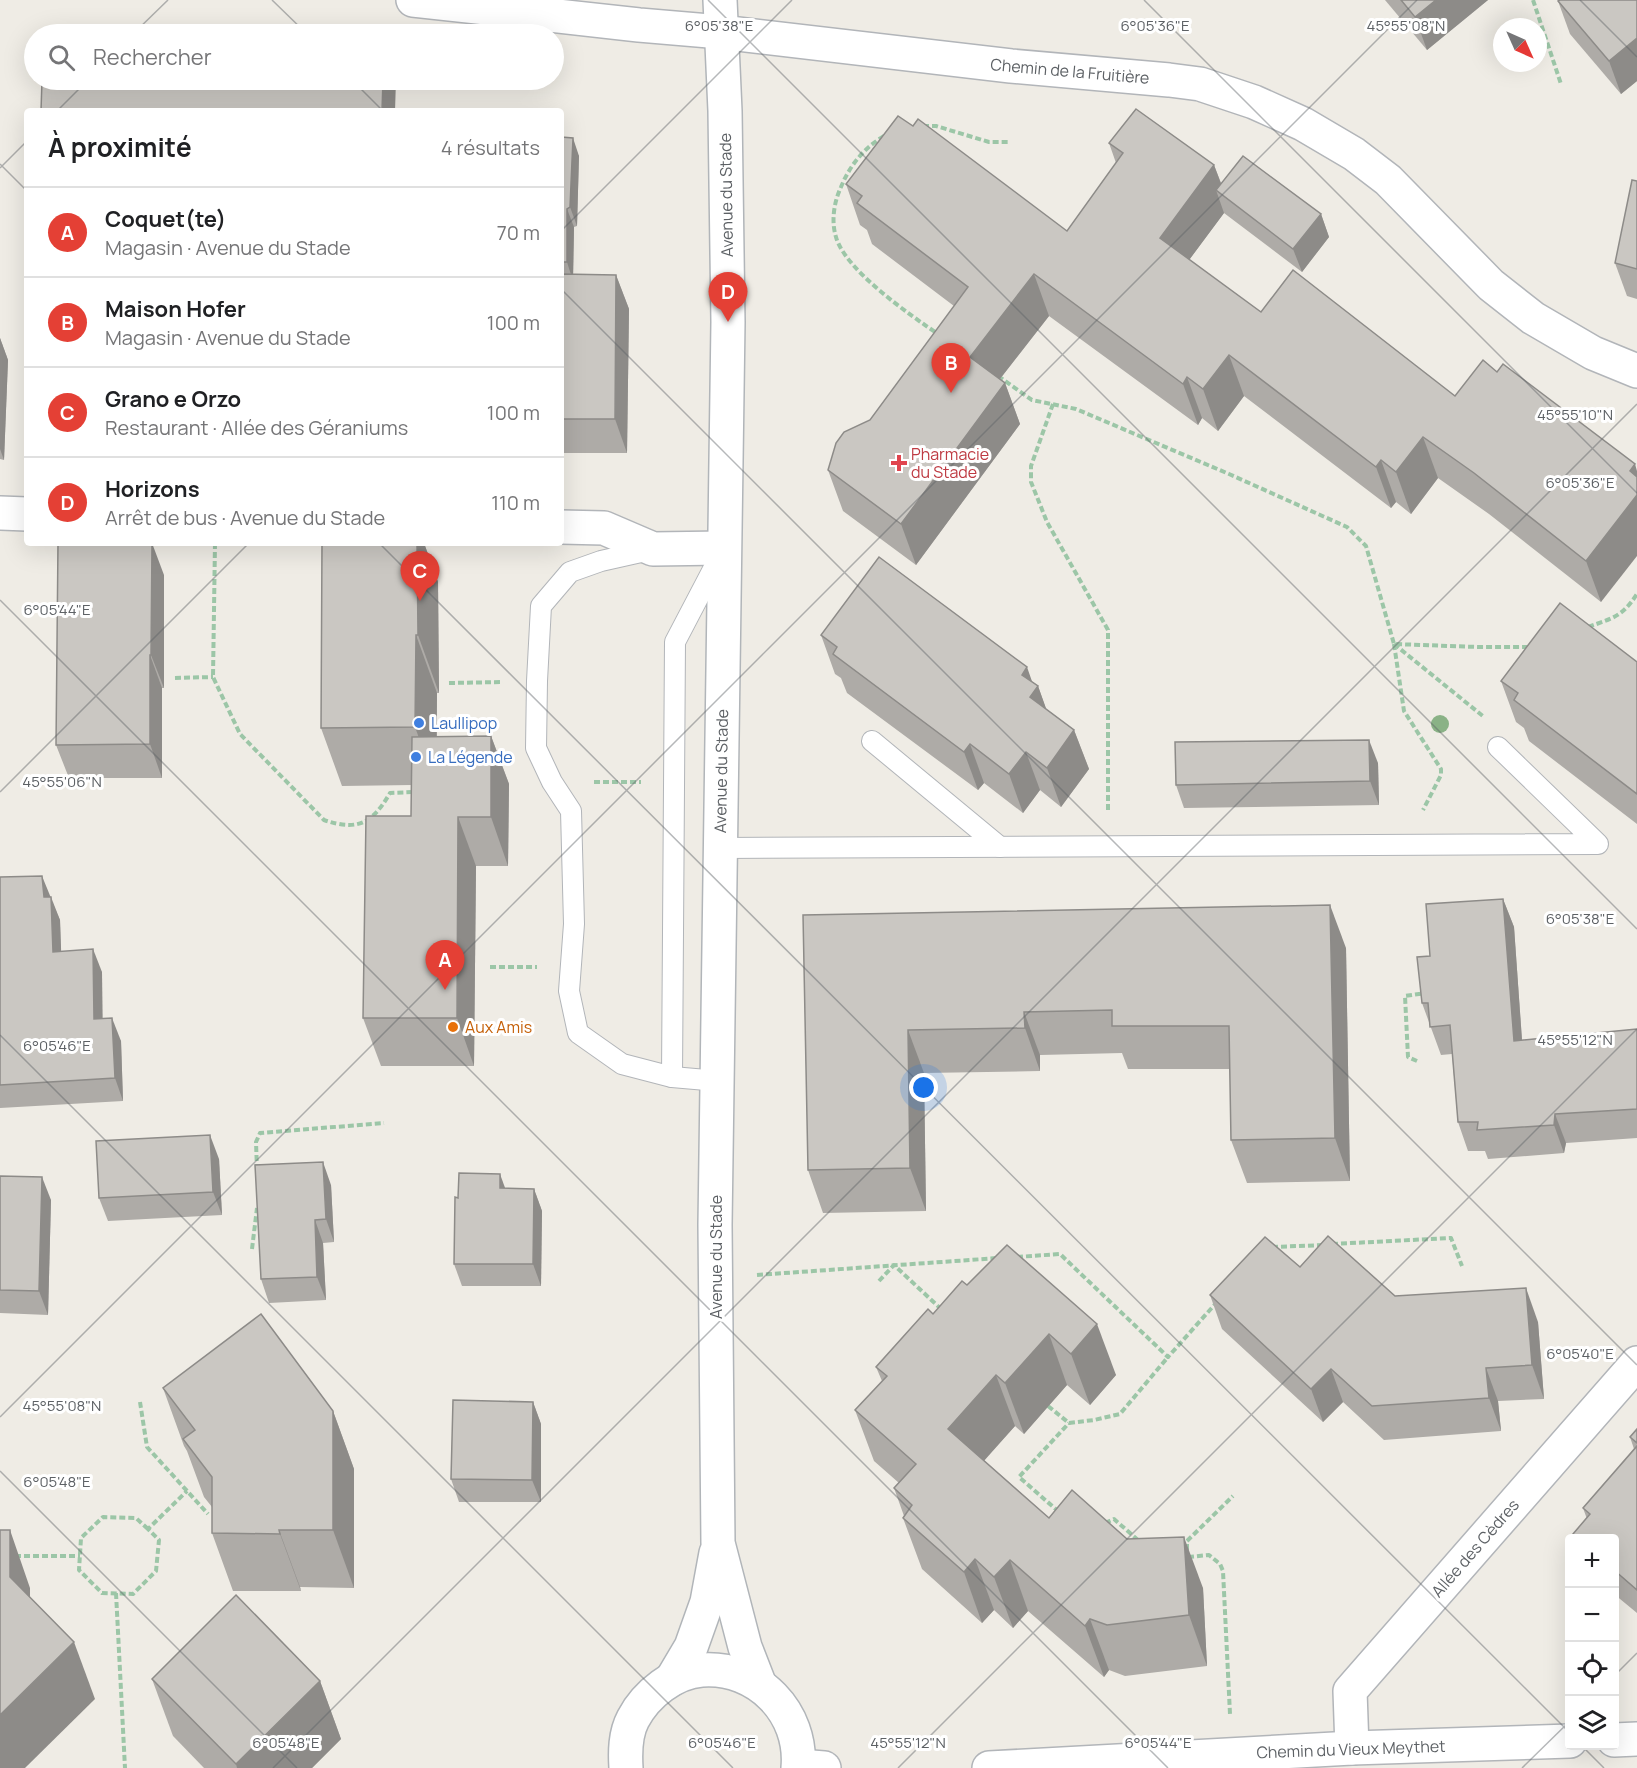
<!DOCTYPE html>
<html lang="fr">
<head>
<meta charset="utf-8">
<style>
	:root { --surface:#fff; --page:#f2f2f2; --text:#202124; --muted:#757577; --line:#e0e0e0; --accent:#e44035 }
	body { margin:0; font-family:Manrope,sans-serif; background:var(--page); color:var(--text) }
	.controls { position:absolute; right:18px; bottom:18px; display:grid; overflow:hidden; border-radius:6px; box-shadow:0 6px 24px #0002 }
	.controls button { width:54px; height:54px; display:grid; place-items:center; padding:0; border:0; border-bottom:2px solid var(--line); background:var(--surface); color:var(--text); font:30px sans-serif }
	.compass { position:absolute; left:1493px; top:18px; width:54px; height:54px; border-radius:50%; background:var(--surface); box-shadow:0 6px 24px #0002; rotate:135deg }
	.you { position:absolute; left:924px; top:1088px; width:21px; height:21px; margin:-15px; border:4px solid #fff; border-radius:50%; background:#1a73e8; box-shadow:0 0 0 9px #1a73e833 }
	.badge { display:grid; place-items:center; width:39px; height:39px; border-radius:50%; background:var(--accent); color:#fff; font-size:20px; font-weight:700 }
	.pin { position:absolute; translate:-50% -50px; filter:drop-shadow(0 2px 3px #0008) }
	.pin::after { content:''; position:absolute; top:32px; width:21px; height:18px; background:inherit; clip-path:polygon(0 0,100% 0,50% 100%) }
	.list { margin:0; padding:0; list-style:none }
	h2 { display:flex; justify-content:space-between; align-items:center; height:78px; margin:0; padding:0 24px; font-size:26px }
	h2 small { font-size:20px; font-weight:400; color:var(--muted) }
	.list li { display:grid; grid-template-columns:39px 1fr auto; gap:18px; align-items:center; box-sizing:border-box; height:90px; padding:0 24px; border-top:2px solid var(--line) }
	.list b { display:block; font-size:22px; white-space:nowrap }
	.list p { margin:0; font-size:20px; white-space:nowrap; color:var(--muted) }
	.list em { font-size:20px; font-style:normal; color:var(--muted) }
	.icon { flex:none; width:33px; height:33px; fill:none; stroke:currentColor; stroke-width:2; stroke-linecap:round; stroke-linejoin:round }
	.map { position:relative; flex:none; width:1637px; height:1768px; overflow:hidden }
	.search { position:absolute; background:var(--surface); box-shadow:0 6px 24px #0002; left:24px; top:24px; width:540px; height:66px; display:flex; align-items:center; gap:15px; box-sizing:border-box; padding:0 21px; border-radius:33px; color:var(--muted); font-size:22px }
	.panel { position:absolute; background:var(--surface); box-shadow:0 6px 24px #0002; left:24px; top:108px; width:540px; height:438px; border-radius:6px }
	.map>svg:first-child { display:block }
	.lines { fill:none; stroke-linecap:round; stroke-linejoin:round }
	.service-casing { stroke:#b2b5b9; stroke-width:22 }
	.minor-casing { stroke:#b2b5b9; stroke-width:36 }
	.tertiary-casing { stroke:#b2b5b9; stroke-width:36 }
	.secondary-casing { stroke:#b1b5b9; stroke-width:36 }
	.path { stroke:#9cc6a7; stroke-width:4; stroke-dasharray:6 3; stroke-linecap:butt }
	.service { stroke:#fff; stroke-width:20 }
	.minor { stroke:#fff; stroke-width:33 }
	.tertiary { stroke:#fff; stroke-width:33 }
	.secondary { stroke:#fff; stroke-width:33 }
	.tree { fill:#8ab286 }
	.wall { fill:#aeaba7 }
	.shaded-wall { fill:#8d8b88 }
	.building { fill:#cac7c2; stroke:#8d8b88; stroke-width:1.5 }
	.ticks { fill:none; stroke:#5d6165; stroke-width:1.5; stroke-opacity:0.45 }
	.health-dot { fill:#e0444e; stroke:#fff; stroke-width:2 }
	.shop-dot { fill:#3f7fe0; stroke:#fff; stroke-width:2 }
	.food-dot { fill:#e8710a; stroke:#fff; stroke-width:2 }
	.labels { text-anchor:middle; dominant-baseline:central; stroke-width:6; stroke-linejoin:round; paint-order:stroke }
	.street-label { font-size:16px; fill:#5d6165; stroke:#fff }
	.health-label { font-size:16px; fill:#be3a42; stroke:#fff; text-anchor:start }
	.shop-label { font-size:16px; fill:#366cbe; stroke:#fff; text-anchor:start }
	.food-label { font-size:16px; fill:#c56008; stroke:#fff; text-anchor:start }
	.ticks-label { font-size:15px; text-anchor:middle; fill:#5d6165; stroke:#fff; stroke-width:6; stroke-linejoin:round; paint-order:stroke }
</style>
</head>
<body>
<div class="map">
<svg width="1637" height="1768" viewBox="0 0 1637 1768">
	<rect width="100%" height="100%" fill="#efece5"/>
	<g class="lines">
		<g class="service-casing">
			<g id="service">
				<path d="M650,550L601,561L570,572L541,606L537,681L536,748L552,782L571,811L574,924L569,991L578,1033L622,1064L672,1077L718,1081"/>
				<path d="M872,741L1000,847"/>
				<path d="M720,848L1598,844L1498,747"/>
				<path d="M672,1077L675,642L720,556"/>
			</g>
		</g>
		<g class="minor-casing">
			<g id="minor">
				<path d="M721,32L1011,66L1169,80L1200,84L1254,102L1303,124L1354,154L1388,180L1491,285L1533,318L1593,353L1637,371"/>
				<path d="M0,513L27,514"/>
				<path d="M561,527L604,528L653,549L724,548"/>
				<path d="M1614,1740L1637,1739"/>
				<path d="M1352,1748L1350,1691L1637,1363"/>
				<path d="M799,1766L824,1768"/>
				<path d="M989,1768L1352,1748L1570,1741"/>
			</g>
		</g>
		<g class="tertiary-casing">
			<path id="tertiary" d="M413,0L639,25L721,32"/>
		</g>
		<g class="secondary-casing">
			<g id="secondary">
				<path d="M720,0L725,111L728,322L715,1225L718,1543L745,1647L759,1683"/>
				<path d="M672,1679L691,1647L707,1602L716,1553"/>
				<path d="M626,1768C625,1752 625,1734 633,1719C646,1694 674,1672 702,1670C758,1666 803,1713 798,1768"/>
			</g>
		</g>
		<g class="path">
			<path d="M1533,0L1561,84"/>
			<path d="M923,126H936L989,142H1010"/>
			<path d="M884,136C864,148 850,165 841,187C834,202 831,221 836,237C845,270 910,315 938,334"/>
			<path d="M998,376L1032,400L1076,409L1229,474L1347,527L1366,546L1394,644L1478,647H1530"/>
			<path d="M1053,404L1031,466V482L1047,522L1108,630V813"/>
			<path d="M215,543L213,677L240,734L324,820C359,832 373,822 390,793L415,792"/>
			<path d="M1588,627C1613,618 1622,617 1637,594"/>
			<path d="M1394,644L1404,711L1441,769V775L1423,810"/>
			<path d="M1394,644L1484,717"/>
			<path d="M175,678L213,677"/>
			<path d="M449,683L503,682"/>
			<path d="M594,782H641"/>
			<path d="M490,967H537"/>
			<path d="M1417,1061L1408,1057L1405,996L1426,993"/>
			<path d="M257,1170L256,1142L260,1133L384,1123"/>
			<path d="M1332,1244L1451,1238L1462,1266"/>
			<path d="M1272,1247L1325,1245"/>
			<path d="M252,1249L257,1208"/>
			<path d="M1017,1257L1060,1254L1168,1357L1217,1302"/>
			<path d="M757,1275L998,1258"/>
			<path d="M879,1281L894,1265L941,1309"/>
			<path d="M140,1402L147,1447L208,1514"/>
			<path d="M1048,1406L1069,1423L1094,1420L1120,1414L1168,1357"/>
			<path d="M1059,1512L1019,1477L1069,1423"/>
			<path d="M1105,1523L1114,1519L1139,1541"/>
			<path d="M148,1529L136,1518L103,1517L81,1538L79,1570L102,1593L133,1594L156,1571L159,1540L148,1529L187,1491"/>
			<path d="M1187,1550V1541L1233,1496"/>
			<path d="M15,1556H80"/>
			<path d="M1188,1557L1209,1555L1220,1564L1223,1571L1230,1714"/>
			<path d="M116,1593L125,1768"/>
		</g>
		<use href="#service" class="service"/>
		<use href="#minor" class="minor"/>
		<use href="#tertiary" class="tertiary"/>
		<use href="#secondary" class="secondary"/>
	</g>
	<circle class="tree" cx="1440" cy="724" r="9"/>
	<g class="wall">
		<path d="M1385,0H1488L1427,50Z"/>
		<path d="M1637,0V81L1621,94L1570,34L1558,1Z"/>
		<path d="M561,137L579,156L577,226L574,227L573,275H616L629,309L627,453H561Z"/>
		<path d="M1109,143L1214,165L1221,183L1321,214L1329,237L1302,272L1224,213L1189,260L1261,312L1455,396L1497,372L1635,464L1601,602L1489,514L1438,478L1411,514L1396,502L1391,508L1244,396L1218,431L1202,418L1198,425L1049,316L1000,379L1005,383L1020,424L916,565L843,511L828,470L870,420L954,306L872,244L867,230L860,225L846,184L1067,231L1116,163Z"/>
		<path d="M1637,181V299L1627,296L1615,263Z"/>
		<path d="M0,338L8,360L4,460L0,459Z"/>
		<path d="M322,543H424L438,582L439,693H437V736H491L509,784L508,866H476L474,1066H381L363,1018L411,816L412,785L342,786L321,728Z"/>
		<path d="M164,575V688H162V778H69L56,745Z"/>
		<path d="M821,635L1033,682L1038,686L1046,709L1074,730L1089,769L1061,807L1040,790L1023,813L984,783L978,790L847,693L841,678L835,674Z"/>
		<path d="M1637,662V824L1529,741L1524,728L1516,722L1501,681Z"/>
		<path d="M1378,763L1379,805L1184,808L1176,785Z"/>
		<path d="M0,877L50,897L60,920L61,952L102,972V1019L121,1041L123,1101L0,1108Z"/>
		<path d="M1503,899L1514,927L1522,1040L1637,1029V1138L1566,1143L1564,1153L1488,1159L1485,1151H1468L1458,1122L1452,1054L1441,1055L1422,1003L1430,956Z"/>
		<path d="M803,915L1346,948L1350,1181L1247,1183L1231,1140L1230,1069H1128L1122,1053L1040,1055V1071L924,1073L926,1211L823,1213L808,1170Z"/>
		<path d="M219,1159L222,1215L108,1221L99,1198Z"/>
		<path d="M0,1176L51,1200L48,1315L0,1313Z"/>
		<path d="M331,1185L334,1242L323,1243L326,1300L269,1303L261,1279Z"/>
		<path d="M505,1188L534,1189L542,1211L541,1286H462L454,1264L458,1198Z"/>
		<path d="M1007,1245L1116,1375L1090,1405L1067,1385L1024,1434L1015,1426L984,1460L1049,1518L1127,1539L1203,1588L1207,1666L1125,1676L1109,1670L1104,1677L1028,1611L1013,1628L994,1610L982,1623L922,1569L903,1518L904,1516L894,1488L899,1483L874,1461L855,1410L882,1381L876,1367L933,1314L967,1285Z"/>
		<path d="M1300,1267L1395,1296L1538,1322L1544,1399L1498,1401L1501,1431L1384,1440L1343,1402L1323,1422L1222,1329L1210,1295Z"/>
		<path d="M163,1388L333,1411L354,1469V1588L300,1587L301,1591H233L212,1533V1507L204,1497L187,1451L184,1446Z"/>
		<path d="M533,1402L541,1424V1502H459L451,1479Z"/>
		<path d="M1637,1429V1613L1614,1594V1539H1574L1573,1534L1587,1519L1583,1508L1634,1449L1630,1437Z"/>
		<path d="M152,1679L320,1681L341,1739L312,1768H204L173,1736Z"/>
	</g>
	<g class="shaded-wall">
		<path d="M1436,0H1488L1427,50L1415,17Z"/>
		<path d="M1637,38V81L1621,94L1609,61Z"/>
		<path d="M383,80H396L395,111H382Z"/>
		<path d="M573,138L579,156L577,226L570,207Z"/>
		<path d="M1214,165L1226,197L1216,190L1224,213L1175,279L1160,238Z"/>
		<path d="M567,209L574,227L573,281L567,262Z"/>
		<path d="M1321,214L1329,237L1302,272L1293,249Z"/>
		<path d="M1034,274L1049,316L985,398L970,357Z"/>
		<path d="M616,275L629,309L627,453L615,419Z"/>
		<path d="M0,338L8,360L4,460L0,449Z"/>
		<path d="M1229,355L1244,396L1218,431L1203,389Z"/>
		<path d="M1187,377L1202,418L1198,425L1183,384Z"/>
		<path d="M1005,383L1020,424L916,565L901,524Z"/>
		<path d="M1423,437L1438,478L1411,514L1396,472Z"/>
		<path d="M1381,460L1396,502L1391,508L1376,467Z"/>
		<path d="M1635,464L1637,471V491L1630,471Z"/>
		<path d="M1637,495V556L1601,602L1586,561Z"/>
		<path d="M152,543L164,575V688L151,655Z"/>
		<path d="M417,543H424L438,582L439,693L418,635Z"/>
		<path d="M416,635L437,693L436,785L415,727Z"/>
		<path d="M150,655L162,688V778L150,744Z"/>
		<path d="M1027,667L1035,690L1038,686L1052,725L1044,736L1022,675Z"/>
		<path d="M1074,730L1089,769L1061,807L1047,768Z"/>
		<path d="M491,736L509,784L508,866L491,817Z"/>
		<path d="M1369,740L1378,763L1379,805L1370,781Z"/>
		<path d="M970,744L984,783L978,790L964,752Z"/>
		<path d="M1026,752L1040,790L1023,813L1009,774Z"/>
		<path d="M458,817L476,866L474,1066L457,1018Z"/>
		<path d="M42,876L51,898L44,897Z"/>
		<path d="M51,897L60,920L62,975L53,952Z"/>
		<path d="M1503,899L1514,927L1524,1069L1514,1041Z"/>
		<path d="M1330,905L1346,948L1350,1181L1335,1138Z"/>
		<path d="M93,949L102,972L103,1042L94,1019Z"/>
		<path d="M1024,1012L1040,1055V1071L1025,1028Z"/>
		<path d="M112,1018L121,1041L123,1101L115,1078Z"/>
		<path d="M908,1030L924,1073L926,1211L910,1168Z"/>
		<path d="M1555,1114L1566,1143L1564,1153L1554,1125Z"/>
		<path d="M210,1135L219,1159L222,1215L213,1192Z"/>
		<path d="M323,1162L331,1185L334,1242L326,1219Z"/>
		<path d="M500,1174L508,1196L500,1188Z"/>
		<path d="M42,1177L51,1200L48,1315L39,1291Z"/>
		<path d="M534,1189L542,1211L541,1286L533,1264Z"/>
		<path d="M315,1220L323,1243L326,1300L317,1277Z"/>
		<path d="M1526,1288L1538,1322L1544,1399L1532,1365Z"/>
		<path d="M1097,1324L1116,1375L1090,1405L1071,1354Z"/>
		<path d="M1049,1334L1067,1385L1024,1434L1005,1383Z"/>
		<path d="M1486,1368L1498,1401L1501,1431L1489,1398Z"/>
		<path d="M1331,1369L1343,1402L1323,1422L1311,1389Z"/>
		<path d="M996,1375L1015,1426L967,1480L948,1429Z"/>
		<path d="M533,1402L541,1424V1502L532,1480Z"/>
		<path d="M333,1411L354,1469V1588L333,1530Z"/>
		<path d="M10,1530L30,1588V1634L10,1577Z"/>
		<path d="M279,1530L300,1587L301,1591L280,1534Z"/>
		<path d="M1184,1537L1203,1588L1207,1666L1189,1615Z"/>
		<path d="M975,1559L994,1610L982,1623L964,1572Z"/>
		<path d="M1010,1560L1028,1611L1013,1628L994,1577Z"/>
		<path d="M1090,1619L1109,1670L1104,1677L1085,1626Z"/>
		<path d="M74,1642L95,1699L25,1768H0V1715Z"/>
		<path d="M320,1681L341,1739L312,1768H237L236,1764Z"/>
	</g>
	<g class="building">
		<path d="M1401,0H1436L1415,17Z"/>
		<path d="M1560,0H1637V38L1609,61L1558,1Z"/>
		<path d="M42,80H150L169,81V80H383L382,111H41Z"/>
		<path d="M1136,109L1214,165L1160,238L1261,312L1293,270L1455,396L1483,360L1497,372L1503,364L1635,464L1630,471L1637,477V495L1586,561L1474,473L1423,437L1396,472L1381,460L1376,467L1229,355L1203,389L1187,377L1183,384L1034,274L970,357L1005,383L901,524L828,470L836,443L844,432L870,420L968,287L857,203L862,196L846,184L898,116L913,126L918,119L1067,231L1123,153L1109,143Z"/>
		<path d="M561,137L573,138L570,207L567,209V262H561Z"/>
		<path d="M1243,156L1321,214L1293,249L1216,190Z"/>
		<path d="M1632,180L1637,181V269L1615,263Z"/>
		<path d="M561,274L616,275L615,419H561Z"/>
		<path d="M58,543H152L151,655H150V744L56,745Z"/>
		<path d="M322,543H417L418,635H416L415,727L321,728Z"/>
		<path d="M879,557L1027,667L1022,675L1038,686L1030,697L1074,730L1047,768L1026,752L1009,774L970,744L964,752L833,654L837,647L821,635Z"/>
		<path d="M1560,603L1637,662V794L1514,700L1518,693L1501,681Z"/>
		<path d="M491,736V817H458L457,1018H363L366,816H411L412,737Z"/>
		<path d="M1369,740L1370,781L1176,785L1175,742Z"/>
		<path d="M42,876L44,897H51L53,952L93,949L94,1019L112,1018L115,1078L0,1085V877Z"/>
		<path d="M1503,899L1514,1041L1637,1029V1109L1555,1114L1554,1125L1477,1130L1478,1122H1458L1450,1025L1430,1027L1428,1003H1422L1417,957L1430,956L1426,904Z"/>
		<path d="M1330,905L1335,1138L1231,1140L1229,1026H1112V1010L1024,1012L1025,1028L908,1030L910,1168L808,1170L803,915Z"/>
		<path d="M210,1135L213,1192L99,1198L96,1141Z"/>
		<path d="M323,1162L326,1219L315,1220L317,1277L261,1279L255,1165Z"/>
		<path d="M459,1173L500,1174V1188L534,1189L533,1264H454L455,1197L458,1198Z"/>
		<path d="M0,1176L42,1177L39,1291L0,1290Z"/>
		<path d="M1328,1236L1395,1296L1526,1288L1532,1365L1486,1368L1489,1398L1372,1406L1331,1369L1311,1389L1210,1295L1265,1237L1300,1267Z"/>
		<path d="M1007,1245L1097,1324L1071,1354L1049,1334L1005,1383L996,1375L948,1429L1049,1518L1072,1490L1127,1539L1184,1537L1189,1615L1107,1625L1090,1619L1085,1626L1010,1560L994,1577L975,1559L964,1572L903,1518L912,1505L894,1488L916,1464L855,1410L887,1376L876,1367L928,1309L933,1314L962,1281L967,1285Z"/>
		<path d="M261,1314L333,1411V1530H279L280,1534L212,1533V1477L183,1439L195,1430L163,1388Z"/>
		<path d="M453,1400L533,1402L532,1480L451,1479Z"/>
		<path d="M1637,1429V1443L1630,1437Z"/>
		<path d="M1637,1446V1590L1614,1570V1539H1578L1573,1534L1590,1514L1583,1508Z"/>
		<path d="M0,1530H10V1577L74,1642L0,1715Z"/>
		<path d="M236,1595L320,1681L236,1764L152,1679Z"/>
	</g>
	<path class="ticks" d="M272,0L307,34M708,0L1637,929M1144,0L1637,493M1580,0L1637,57M133,34L168,0M352,80L383,111M57,111L88,80M0,164L27,191M0,168L27,141M561,231L792,0M561,289L1637,1365M379,543L1570,1733M0,600L1168,1768M0,792L249,543M0,1035L733,1768M0,1417L1417,0M0,1471L297,1768M1614,1676L1637,1653M1582,1746L1604,1768M273,1768L1637,404M898,1768L1637,1029M1522,1768L1570,1721"/>
	<path class="health-dot" d="M896 454h6v6h6v6h-6v6h-6v-6h-6v-6h6z"/>
	<g class="shop-dot">
		<circle cx="419" cy="723" r="6"/>
		<circle cx="416" cy="757" r="6"/>
	</g>
	<circle class="food-dot" cx="453" cy="1027" r="6"/>
	<g class="labels">
		<g class="street-label">
			<text transform="translate(1070 71) rotate(5)">Chemin de la Fruitière</text>
			<text transform="translate(726 195) rotate(-91)">Avenue du Stade</text>
			<text transform="translate(721 771) rotate(-89)">Avenue du Stade</text>
			<text transform="translate(716 1257) rotate(-90)">Avenue du Stade</text>
			<text transform="translate(1475 1548) rotate(-49)">Allée des Cèdres</text>
			<text transform="translate(1351 1749) rotate(-2)">Chemin du Vieux Meythet</text>
		</g>
		<g class="health-label">
			<text x="911" y="454">Pharmacie<tspan x="911" dy="18">du Stade</tspan></text>
		</g>
		<g class="shop-label">
			<text x="431" y="723">Laullipop</text>
			<text x="428" y="757">La Légende</text>
		</g>
		<g class="food-label">
			<text x="465" y="1027">Aux Amis</text>
		</g>
	</g>
	<g class="ticks-label">
		<text x="719" y="31">6°05'38"E</text>
		<text x="1155" y="31">6°05'36"E</text>
		<text x="1406" y="31">45°55'08"N</text>
		<text x="1575" y="420">45°55'10"N</text>
		<text x="1580" y="488">6°05'36"E</text>
		<text x="57" y="615">6°05'44"E</text>
		<text x="62" y="787">45°55'06"N</text>
		<text x="1580" y="924">6°05'38"E</text>
		<text x="1575" y="1045">45°55'12"N</text>
		<text x="57" y="1051">6°05'46"E</text>
		<text x="1580" y="1359">6°05'40"E</text>
		<text x="62" y="1411">45°55'08"N</text>
		<text x="57" y="1487">6°05'48"E</text>
		<text x="286" y="1748">6°05'48"E</text>
		<text x="722" y="1748">6°05'46"E</text>
		<text x="908" y="1748">45°55'12"N</text>
		<text x="1158" y="1748">6°05'44"E</text>
	</g>
</svg>
<div class="controls">
<button>+</button>
<button>−</button>
<button><svg class="icon" aria-label="locate" viewBox="0 0 24 24"><circle cx="12" cy="12" r="6"/><path d="M12 2v4M12 18v4M2 12h4M18 12h4"/></svg></button>
<button><svg class="icon" aria-label="layers" viewBox="0 0 24 24"><path d="M12 4l9 5-9 5-9-5zM3 14l9 5 9-5"/></svg></button>
</div>
<svg class="compass" viewBox="-18 -18 36 36"><path d="M0-13l5 13h-10z" fill="#e53935"/><path d="M0 13l5-13h-10z" fill="#757577"/></svg>
<div class="you"></div>
<div class="pin badge" style="left:445px;top:990px">A</div>
<div class="pin badge" style="left:951px;top:393px">B</div>
<div class="pin badge" style="left:420px;top:601px">C</div>
<div class="pin badge" style="left:728px;top:322px">D</div>
<div class="search"><svg class="icon" aria-label="search" viewBox="0 0 24 24"><circle cx="10" cy="10" r="6"/><path d="M15 15l6 6"/></svg>Rechercher</div>
<section class="panel">
<h2>À proximité<small>4 résultats</small></h2>
<ul class="list">
<li><span class="badge">A</span><div><b>Coquet(te)</b><p>Magasin · Avenue du Stade</p></div><em>70 m</em></li>
<li><span class="badge">B</span><div><b>Maison Hofer</b><p>Magasin · Avenue du Stade</p></div><em>100 m</em></li>
<li><span class="badge">C</span><div><b>Grano e Orzo</b><p>Restaurant · Allée des Géraniums</p></div><em>100 m</em></li>
<li><span class="badge">D</span><div><b>Horizons</b><p>Arrêt de bus · Avenue du Stade</p></div><em>110 m</em></li>
</ul>
</section>
</div>
</body>
</html>
